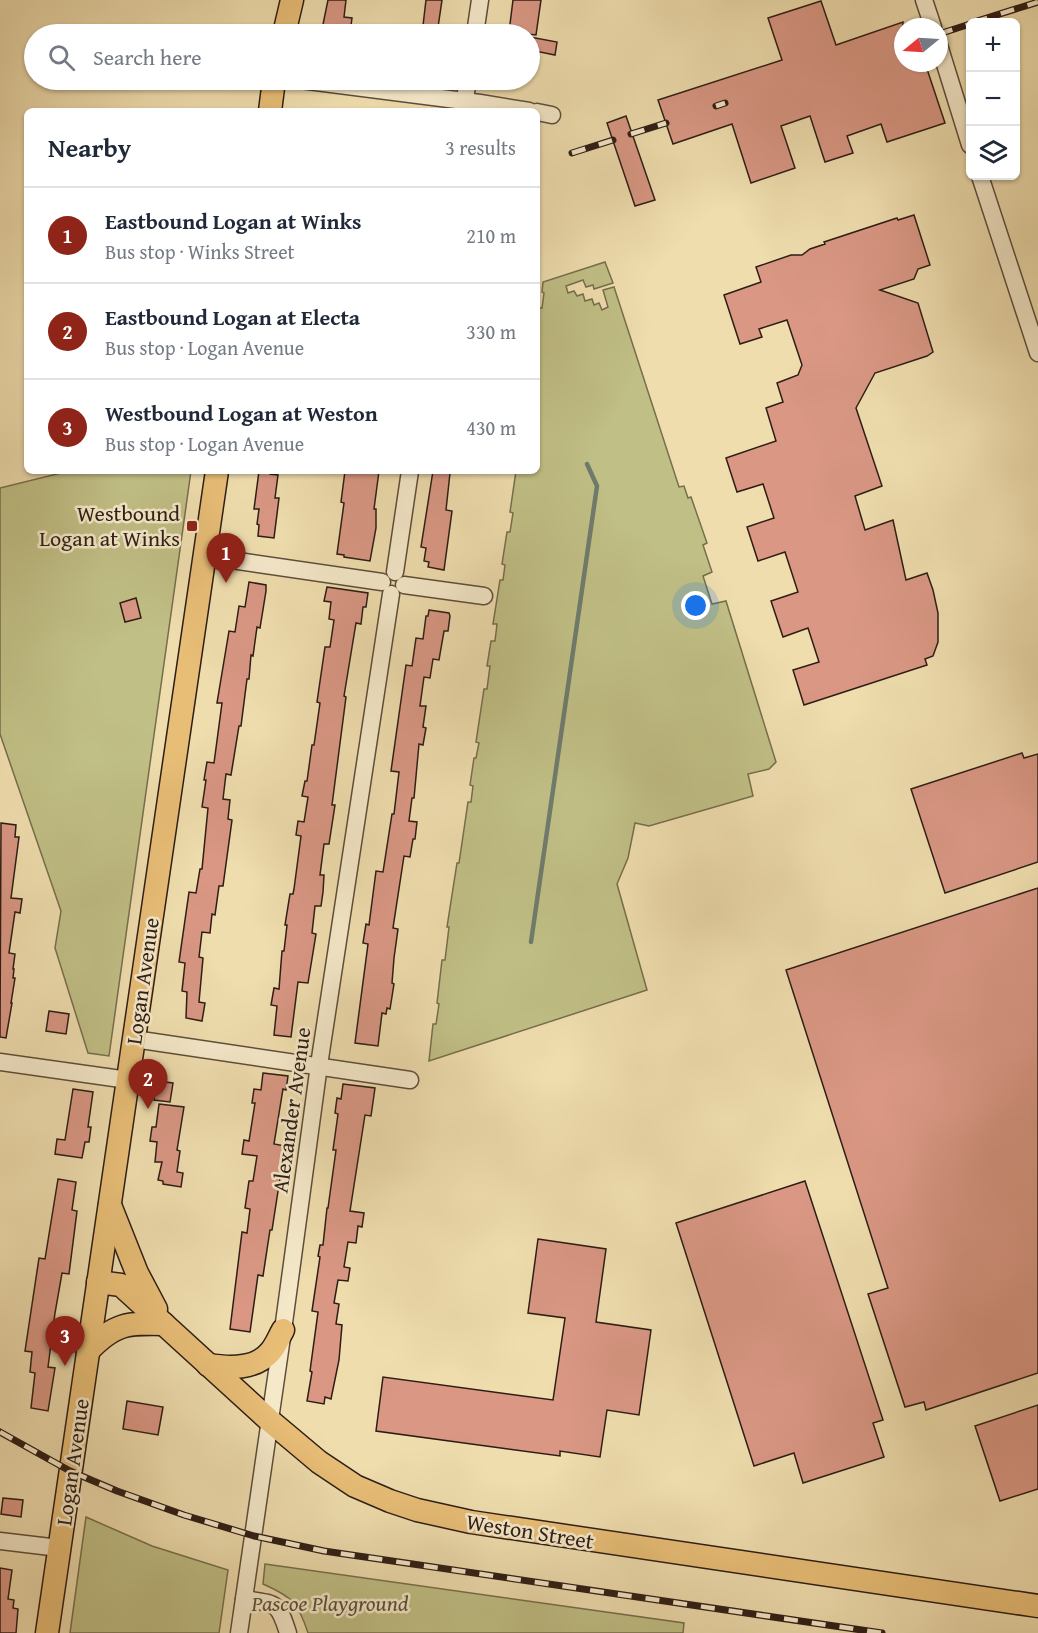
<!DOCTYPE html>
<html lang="en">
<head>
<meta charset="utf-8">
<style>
	:root { --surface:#fff; --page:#f2f2f3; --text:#1f2937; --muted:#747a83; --line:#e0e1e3; --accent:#8f2418 }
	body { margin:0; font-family:"Gentium Book Plus",serif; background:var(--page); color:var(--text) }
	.controls { position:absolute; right:18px; top:18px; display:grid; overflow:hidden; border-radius:9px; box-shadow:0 2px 4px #0004 }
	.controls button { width:54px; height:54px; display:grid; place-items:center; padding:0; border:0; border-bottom:2px solid var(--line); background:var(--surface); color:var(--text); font:30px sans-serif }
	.compass { position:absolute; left:894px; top:18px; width:54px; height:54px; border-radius:50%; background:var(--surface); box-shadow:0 2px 4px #0004; rotate:252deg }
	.you { position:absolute; left:696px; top:606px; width:21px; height:21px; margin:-15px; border:4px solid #fff; border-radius:50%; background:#1a73e8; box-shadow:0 0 0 9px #1a73e833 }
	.badge { display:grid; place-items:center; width:39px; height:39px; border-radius:50%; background:var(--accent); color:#fff; font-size:20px; font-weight:700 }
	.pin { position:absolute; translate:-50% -50px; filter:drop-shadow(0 2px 3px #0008) }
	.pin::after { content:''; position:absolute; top:32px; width:21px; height:18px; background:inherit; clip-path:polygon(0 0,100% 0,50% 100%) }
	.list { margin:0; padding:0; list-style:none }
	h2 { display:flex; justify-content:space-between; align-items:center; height:78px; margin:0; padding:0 24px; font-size:26px }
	h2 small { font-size:20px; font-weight:400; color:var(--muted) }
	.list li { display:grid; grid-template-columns:39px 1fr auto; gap:18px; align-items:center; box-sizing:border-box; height:96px; padding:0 24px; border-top:2px solid var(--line) }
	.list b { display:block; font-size:22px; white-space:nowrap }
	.list p { margin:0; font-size:20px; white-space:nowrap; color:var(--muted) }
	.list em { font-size:20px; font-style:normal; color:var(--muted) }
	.icon { flex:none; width:33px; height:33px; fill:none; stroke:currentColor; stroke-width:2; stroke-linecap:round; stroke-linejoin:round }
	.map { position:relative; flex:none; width:1038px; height:1633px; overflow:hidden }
	.search { position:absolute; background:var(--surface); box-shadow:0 2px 4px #0004; left:24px; top:24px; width:516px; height:66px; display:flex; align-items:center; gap:15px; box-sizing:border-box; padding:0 21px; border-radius:33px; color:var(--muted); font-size:22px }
	.panel { position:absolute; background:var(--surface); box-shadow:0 2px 4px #0004; left:24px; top:108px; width:516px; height:366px; border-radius:9px }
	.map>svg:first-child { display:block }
	.green { fill:#c0bf85; stroke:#766e4d; stroke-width:1.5 }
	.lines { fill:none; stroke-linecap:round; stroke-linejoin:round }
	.stream { stroke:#6e7c6d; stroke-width:4.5 }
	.building { fill:#d99784; stroke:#2d1d15; stroke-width:1.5 }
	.minor-casing { stroke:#5e4d3b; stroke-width:19 }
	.major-casing { stroke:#2d1d15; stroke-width:25 }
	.minor { stroke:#f5e9ca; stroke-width:16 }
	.major { stroke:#e8be77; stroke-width:22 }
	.rail-casing { stroke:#2d1d15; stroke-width:7 }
	.rail { stroke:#f5e9ca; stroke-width:4.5; stroke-dasharray:14; stroke-linecap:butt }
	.poi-dot { fill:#8f2418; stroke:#f5e9ca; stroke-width:2 }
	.labels { text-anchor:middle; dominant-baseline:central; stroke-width:5; stroke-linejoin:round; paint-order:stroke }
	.poi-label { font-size:22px; fill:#2d1d15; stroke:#f5e9ca; text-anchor:end }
	.street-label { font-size:22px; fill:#2d1d15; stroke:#f5e9ca }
	.park-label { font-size:22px; font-style:italic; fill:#594e37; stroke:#f5e9ca }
</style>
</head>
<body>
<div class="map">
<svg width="1038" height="1633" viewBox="0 0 1038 1633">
	<rect width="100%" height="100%" fill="#efddae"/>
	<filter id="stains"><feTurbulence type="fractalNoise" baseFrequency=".00333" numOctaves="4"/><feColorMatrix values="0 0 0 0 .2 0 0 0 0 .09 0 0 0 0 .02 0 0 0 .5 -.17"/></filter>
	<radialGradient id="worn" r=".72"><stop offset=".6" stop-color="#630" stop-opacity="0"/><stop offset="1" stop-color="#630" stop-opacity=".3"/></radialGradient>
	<g class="green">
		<path d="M605,262L613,283L594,289L593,285L586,287L583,280L566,286L568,293L574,291L577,296L583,294L585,301L592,299L594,305L599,303L602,310L608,307L603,290L614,287L679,487L684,486L688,498L691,497L707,543L703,545L712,572L703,576L712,604L726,601L776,762L769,769L748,774L753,796L649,826L635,823L628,858L617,884L647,990L429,1061L433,1024H436L439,1004L437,1003L442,960H445L449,927H447L457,863H459L468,802H471L473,786L470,785L474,758H476L479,743L476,742L484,689H487L490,666H487L491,641H495L497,624H493L500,580H503L505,565L502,564L507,532H510L513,513L510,512L516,471H537V323L539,308H542L544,293L542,292L543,282Z"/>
		<path d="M69,471H191L109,1056L88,1053L55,948L61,911L0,734V488Z"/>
		<path d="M86,1517L152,1546L228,1570L219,1633H70Z"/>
		<path d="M265,1564L684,1623L683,1633H308C298,1602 292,1597 263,1584Z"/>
	</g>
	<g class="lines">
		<path class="stream" d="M531,942L597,486L587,464"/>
	</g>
	<g class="building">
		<path d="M328,0H346L344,17L352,18L350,33L341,32V34H321Z"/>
		<path d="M426,0H442L437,34H422Z"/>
		<path d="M513,0H541L536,35L509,32Z"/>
		<path d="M821,1L836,45L903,22V63H925L945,123L887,142L881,124L847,136L853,153L825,162L810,116L781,126L795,168L751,183L732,124L673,144L658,100L782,60L768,18Z"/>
		<path d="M530,37L557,42L555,55L530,50Z"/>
		<path d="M626,116L655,200L635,206L607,123Z"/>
		<path d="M914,215L930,265L918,269L914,279L880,290L918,303L933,352L927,356L875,373L856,408L882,486L855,496L865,530L893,520L906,580L927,573L933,590L938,613V642L933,656L925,659L927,665L804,705L793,670L819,662L808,628L783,637L771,601L798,592L785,552L758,561L747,527L774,518L763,484L737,492L726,458L776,441L766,408L783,402L777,383L798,375L802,365L787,320L759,329L762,337L740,344L724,295L761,282L756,267L791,255H802L810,249L825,244L824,242L897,218L898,220Z"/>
		<path d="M259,471H270V474L278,475L275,498H279L274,538L258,536L259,525L257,524L259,509H254Z"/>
		<path d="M345,471H379L374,509H376V528L370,561L344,557V555L337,554L344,503L341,502Z"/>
		<path d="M433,471L450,473L446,510L452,511L444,570L428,567L429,562L424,561L426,548L421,547Z"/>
		<path d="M249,582L266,585V591L260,628L257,627L253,656L251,655L249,679H247L241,726H239L231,775L226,774L223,799L230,800L228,819L232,820L223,886H219L215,915L212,914L210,933L202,932L199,957L203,958L199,1002L205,1003L202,1021L186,1018L187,992L182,991L185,963L179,962L189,892L196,893L200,869H202L208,808L202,807L206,780H204L207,762L214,763L222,703H217L229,631L235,632L239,606L245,607Z"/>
		<path d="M327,587L368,593L366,607H363L361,624L356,623L344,696L346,697L332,805H335L329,844H324L320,875H324L323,892L321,906H315L312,933L316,934L308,983L298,982L291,1037L274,1035L277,1006L271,1005L274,988L279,989L282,951H284L287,925H285L290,894H293L294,889L301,836L296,835L298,821L304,822L308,797L302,796L305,781H307L312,745H314L320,703L317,702L325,647H330L334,620L329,619L331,602L324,601Z"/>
		<path d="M136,598L141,618L125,622L120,603Z"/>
		<path d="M429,610L449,613L450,616L448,631H444L439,660L433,659L430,678L424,677L420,706H426L423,727L426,728L423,745L419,744L414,798H412L409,821L417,822L415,839H413L410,857L404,856L393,928L398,929L394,958L392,983L394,984L390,1009L387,1008L386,1014L382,1013L378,1046L355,1043L368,944L363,943L366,924L369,925L376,871L383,872L392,814H394L399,772L391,771L406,665L412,666L416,638L423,639L426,616H428Z"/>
		<path d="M1022,753L1024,758L1038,754V862L945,893L911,789Z"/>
		<path d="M1,823L16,825L15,837H19L11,898L22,899L20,913L15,912L9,953L15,954L13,969H14L13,978H15L11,1003H12L6,1038L0,1037Z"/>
		<path d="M1038,888V1373L926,1410L924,1402L905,1407L868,1294L888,1288L786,970Z"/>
		<path d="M49,1011L69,1014L66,1034L46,1031Z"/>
		<path d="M263,1073L288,1076L286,1090L283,1089L274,1144L285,1146L272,1230H270L263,1276L258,1275L250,1332L230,1329L242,1232L247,1233L250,1209L245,1208L249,1181H253L257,1156L242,1154L244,1140L249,1141L255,1103H252L254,1089L261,1090Z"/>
		<path d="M156,1081L173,1083L170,1102L154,1100Z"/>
		<path d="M343,1084L375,1088L371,1116L365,1115L350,1211L364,1213L362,1227L358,1226L356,1243L348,1242L344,1267L350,1268L348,1281L338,1280L334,1303L339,1304L336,1324L342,1325L339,1360L331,1399L325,1397L324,1404L307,1401L312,1372L310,1371L318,1312L312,1311L320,1257L318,1256L320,1245H323L327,1208H328L336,1150H333L338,1114L335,1113L337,1098L341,1099Z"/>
		<path d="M73,1089L93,1092L88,1127H91L89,1142H85L82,1158L55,1154L57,1139L65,1140Z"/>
		<path d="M159,1104L184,1107L177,1150L180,1151L177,1172L183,1173L181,1187L163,1184V1181L158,1180L162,1162H155L157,1142L150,1141L152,1127H156Z"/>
		<path d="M58,1179L76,1182L72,1210L77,1211L69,1274L62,1273L55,1313L48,1367L55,1368L48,1411L31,1408L35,1373L30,1372L32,1352L25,1351L39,1258L45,1259Z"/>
		<path d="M805,1181L883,1420L873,1423L884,1457L803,1483L794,1453L754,1466L676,1223Z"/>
		<path d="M538,1239L606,1249L596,1322L651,1330L639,1415L607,1410L600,1457L560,1451V1456L376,1431L383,1377L553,1400L565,1318L528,1313Z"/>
		<path d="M127,1401L163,1407L158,1435L123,1429Z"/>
		<path d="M1038,1405V1489L1000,1501L975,1426Z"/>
		<path d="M3,1498L23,1500L21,1517L1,1514Z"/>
		<path d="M0,1568L12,1570L8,1599L14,1600L13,1608L18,1609L16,1633H0Z"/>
	</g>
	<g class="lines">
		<g class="minor-casing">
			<g id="minor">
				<path d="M924,0L933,27"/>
				<path d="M475,34L480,0"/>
				<path d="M939,45L970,145"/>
				<path d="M300,80L480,103L529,111"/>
				<path d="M463,111L468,80"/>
				<path d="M537,112L552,115"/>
				<path d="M980,176L1038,353"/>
				<path d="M204,556L382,582"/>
				<path d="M395,572L410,471"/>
				<path d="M404,585L484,596"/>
				<path d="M134,1039L410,1080"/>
				<path d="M0,1062L128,1080"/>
				<path d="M0,1541L59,1548"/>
				<path d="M244,1599C276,1604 278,1601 288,1633"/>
				<path d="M239,1633L283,1330L319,1065L391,594"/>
			</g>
		</g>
		<g class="major-casing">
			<g id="major">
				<path d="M284,34L292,0"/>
				<path d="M270,111L274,80"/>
				<path d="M110,1205L137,1273L156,1309"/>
				<path d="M98,1282L121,1285L269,1420L319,1462L355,1486L390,1501L417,1510L471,1522L1038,1606"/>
				<path d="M88,1351C115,1323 127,1323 164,1324"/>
				<path d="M208,1365C229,1368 256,1370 271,1351C276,1345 279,1337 283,1330"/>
				<path d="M47,1633L217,471"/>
			</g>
		</g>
		<use href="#minor" class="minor"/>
		<use href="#major" class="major"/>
		<g class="rail-casing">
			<g id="rail">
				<path d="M974,22L1038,2"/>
				<path d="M939,34L970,24"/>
				<path d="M716,106L725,103"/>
				<path d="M631,134L666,123"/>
				<path d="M572,153L613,140"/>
				<path d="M0,1432L70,1471L117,1491L184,1515L254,1536L324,1551L882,1633"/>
			</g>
		</g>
		<use href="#rail" class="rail"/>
	</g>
	<rect class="poi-dot" x="186" y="520" width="12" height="12" rx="3"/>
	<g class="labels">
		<g class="poi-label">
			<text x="180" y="513">Westbound<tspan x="180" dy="25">Logan at Winks</tspan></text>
		</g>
		<g class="street-label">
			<text transform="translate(142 981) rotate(-82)">Logan Avenue</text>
			<text transform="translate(291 1110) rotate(-82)">Alexander Avenue</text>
			<text transform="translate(72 1462) rotate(-82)">Logan Avenue</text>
			<text transform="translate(530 1531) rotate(9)">Weston Street</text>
		</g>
		<g class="park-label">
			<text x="330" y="1603">Pascoe Playground</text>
		</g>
	</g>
	<rect width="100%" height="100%" filter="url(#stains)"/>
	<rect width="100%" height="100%" fill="url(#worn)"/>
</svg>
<div class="controls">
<button>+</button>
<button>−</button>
<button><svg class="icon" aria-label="layers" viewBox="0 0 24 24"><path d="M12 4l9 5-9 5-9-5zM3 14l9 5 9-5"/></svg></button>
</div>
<svg class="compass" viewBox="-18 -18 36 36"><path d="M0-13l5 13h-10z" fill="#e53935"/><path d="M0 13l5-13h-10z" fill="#747a83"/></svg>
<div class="you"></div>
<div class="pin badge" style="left:226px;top:583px">1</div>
<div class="pin badge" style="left:148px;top:1109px">2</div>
<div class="pin badge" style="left:65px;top:1366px">3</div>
<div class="search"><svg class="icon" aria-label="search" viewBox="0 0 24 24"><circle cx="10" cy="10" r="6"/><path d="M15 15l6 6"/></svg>Search here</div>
<section class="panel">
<h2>Nearby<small>3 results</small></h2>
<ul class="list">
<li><span class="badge">1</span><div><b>Eastbound Logan at Winks</b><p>Bus stop · Winks Street</p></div><em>210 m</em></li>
<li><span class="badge">2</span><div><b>Eastbound Logan at Electa</b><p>Bus stop · Logan Avenue</p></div><em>330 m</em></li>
<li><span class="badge">3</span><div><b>Westbound Logan at Weston</b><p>Bus stop · Logan Avenue</p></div><em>430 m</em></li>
</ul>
</section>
</div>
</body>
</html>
